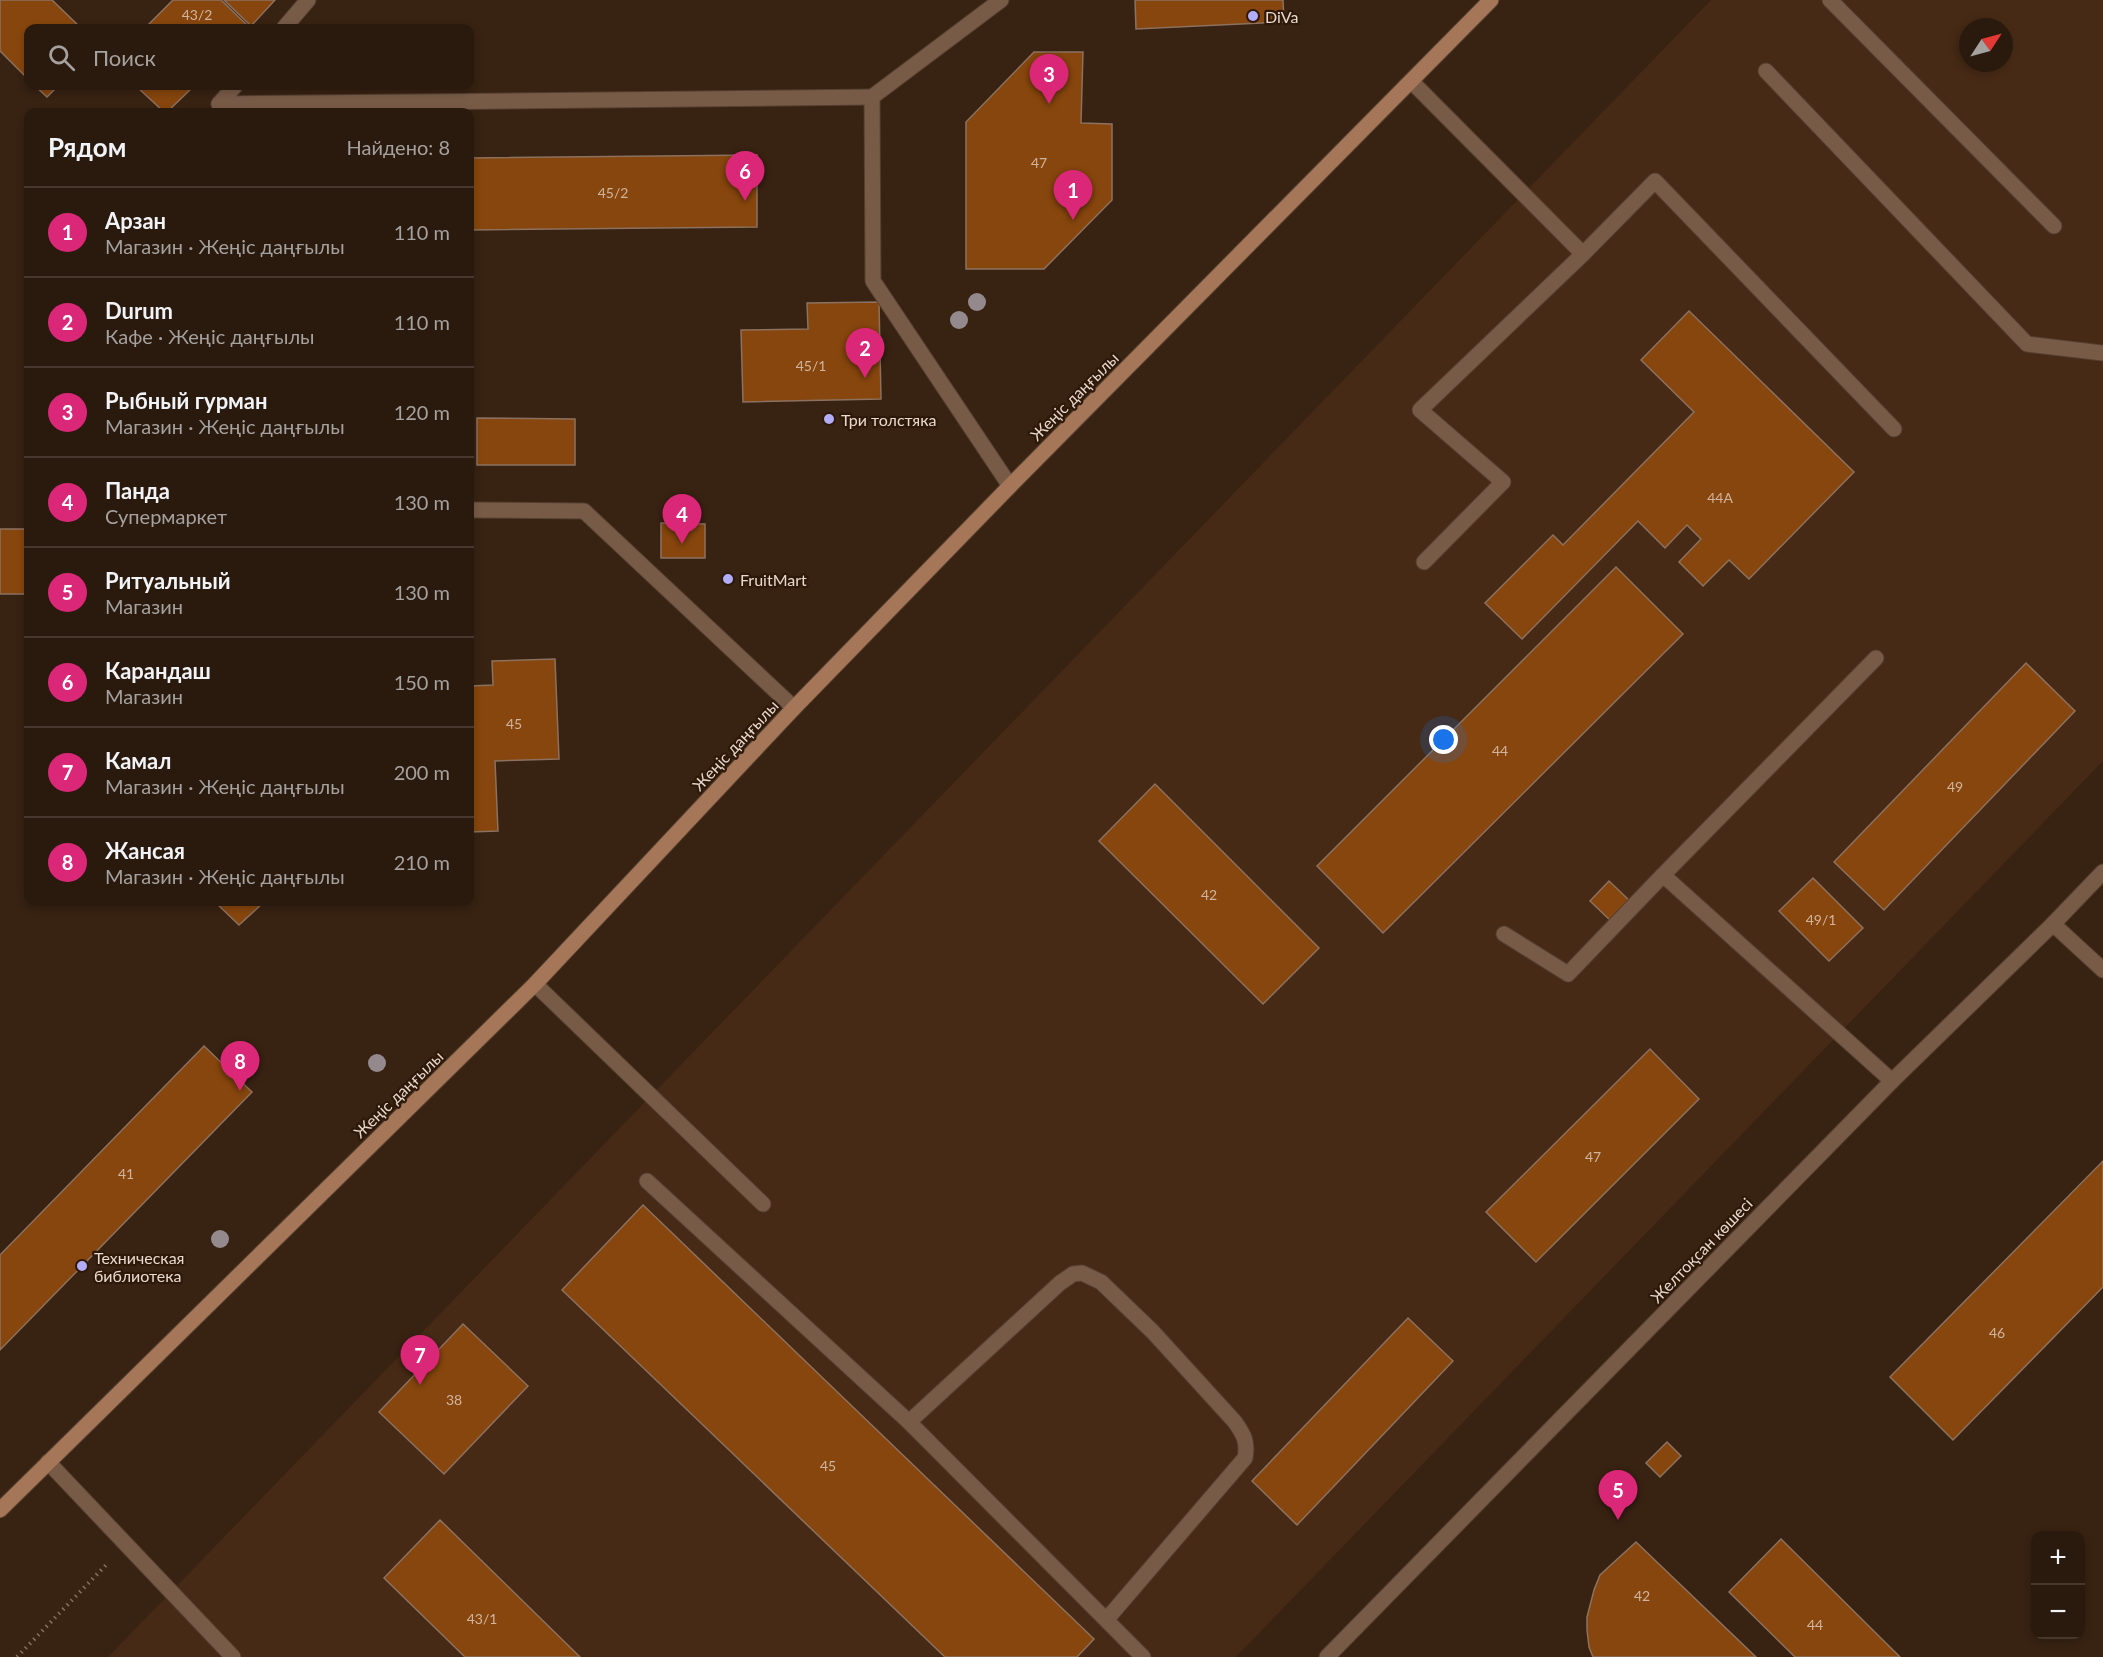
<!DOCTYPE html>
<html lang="ru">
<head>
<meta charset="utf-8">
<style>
	:root { --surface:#2a1a0e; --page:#36271c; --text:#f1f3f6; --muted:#a5a19e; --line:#46382e; --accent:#db2777 }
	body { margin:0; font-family:Lato,sans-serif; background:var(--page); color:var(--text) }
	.controls { position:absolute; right:18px; bottom:18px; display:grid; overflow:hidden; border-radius:12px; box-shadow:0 3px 9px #0003 }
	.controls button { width:54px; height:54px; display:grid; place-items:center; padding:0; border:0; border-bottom:2px solid var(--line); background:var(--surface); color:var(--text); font:30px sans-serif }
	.compass { position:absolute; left:1959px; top:18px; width:54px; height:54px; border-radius:50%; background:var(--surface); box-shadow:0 3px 9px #0003; rotate:54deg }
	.you { position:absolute; left:1444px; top:740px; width:21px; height:21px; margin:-15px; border:4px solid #fff; border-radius:50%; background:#1a73e8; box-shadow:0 0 0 9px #1a73e833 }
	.badge { display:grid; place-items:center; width:39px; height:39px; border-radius:50%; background:var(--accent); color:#fff; font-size:20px; font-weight:700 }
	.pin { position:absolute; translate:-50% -50px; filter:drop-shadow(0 2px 3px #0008) }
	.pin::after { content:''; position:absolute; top:32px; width:21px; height:18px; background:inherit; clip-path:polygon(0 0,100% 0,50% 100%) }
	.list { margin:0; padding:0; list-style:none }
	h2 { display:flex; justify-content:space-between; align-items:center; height:78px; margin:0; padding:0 24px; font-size:26px }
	h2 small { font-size:20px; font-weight:400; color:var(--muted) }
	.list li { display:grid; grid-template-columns:39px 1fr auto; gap:18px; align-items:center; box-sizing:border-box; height:90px; padding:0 24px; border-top:2px solid var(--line) }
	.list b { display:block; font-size:22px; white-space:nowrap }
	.list p { margin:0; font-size:20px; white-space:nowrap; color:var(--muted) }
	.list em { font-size:20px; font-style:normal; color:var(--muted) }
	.icon { flex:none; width:33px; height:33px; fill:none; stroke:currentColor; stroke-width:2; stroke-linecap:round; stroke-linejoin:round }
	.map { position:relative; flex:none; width:2103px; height:1657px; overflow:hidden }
	.search { position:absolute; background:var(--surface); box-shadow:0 3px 9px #0003; left:24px; top:24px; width:450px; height:66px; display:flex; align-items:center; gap:15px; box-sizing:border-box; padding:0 21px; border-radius:12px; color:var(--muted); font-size:22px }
	.panel { position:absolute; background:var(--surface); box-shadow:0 3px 9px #0003; left:24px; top:108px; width:450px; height:798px; border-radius:12px }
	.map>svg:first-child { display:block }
	.built { fill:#462a15; fill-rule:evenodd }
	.building { fill:#87460d; stroke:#8c715f; stroke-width:1.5 }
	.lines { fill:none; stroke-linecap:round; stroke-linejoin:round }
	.lane-casing { stroke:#543f30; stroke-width:17 }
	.street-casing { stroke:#543f30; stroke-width:17 }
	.secondary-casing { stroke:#543f30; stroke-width:17 }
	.path { stroke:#857164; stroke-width:4; stroke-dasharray:1.5 4.5; stroke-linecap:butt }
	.lane { stroke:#785b47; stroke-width:15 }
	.street { stroke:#785b47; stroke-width:15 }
	.secondary { stroke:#a57657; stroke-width:15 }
	.tree { fill:#948a8e }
	.poi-dot { fill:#b2adf9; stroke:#2e1808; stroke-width:2 }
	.labels { text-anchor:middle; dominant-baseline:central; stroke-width:4.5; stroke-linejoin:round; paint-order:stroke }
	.number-label { font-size:14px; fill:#d0b49e }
	.poi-label { font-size:16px; fill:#e9d9cf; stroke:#2e1808; text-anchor:start }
	.street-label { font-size:16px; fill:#e9d9cf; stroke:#2e1808 }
</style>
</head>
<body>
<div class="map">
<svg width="2103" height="1657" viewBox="0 0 2103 1657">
	<rect width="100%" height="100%" fill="#382212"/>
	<path class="built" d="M1711,0H2103V761L1236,1657H108ZM1968,27H2004V63H1968Z"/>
	<g class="building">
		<path d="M0,0H52L81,28H28V79L0,51Z"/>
		<path d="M173,0H221L250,28H145Z"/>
		<path d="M224,0H275L251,26Z"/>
		<path d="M1135,0H1283L1284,22L1136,29Z"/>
		<path d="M1034,52H1083L1081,123L1112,124V200L1044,269H966V122Z"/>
		<path d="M35,86H58L47,97Z"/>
		<path d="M136,86H194L167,112H164Z"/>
		<path d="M757,155V227L470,230V158Z"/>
		<path d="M879,302L881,399L743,402L741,330L808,329L807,303Z"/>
		<path d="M1689,311L1854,472L1749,579L1729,560L1703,586L1679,562L1701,539L1687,525L1665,548L1638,521L1522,639L1485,603L1553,535L1563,545L1694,412L1641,360Z"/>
		<path d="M477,418L575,419V465H477Z"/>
		<path d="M661,523L705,524V558H661Z"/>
		<rect x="0" y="529" width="28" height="65"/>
		<path d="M1616,567L1683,634L1383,933L1317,866Z"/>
		<path d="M555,659L559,759L495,761L498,831L470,832V686L493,685L492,661Z"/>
		<path d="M2026,663L2075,711L1884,910L1834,862Z"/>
		<path d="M1155,784L1319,948L1263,1004L1099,841Z"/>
		<path d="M1813,878L1863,928L1829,961L1779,911Z"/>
		<path d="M1609,881L1631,902L1612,922L1590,901Z"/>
		<path d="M215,902H264L239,925Z"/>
		<path d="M204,1046L252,1092L0,1350V1255Z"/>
		<path d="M1650,1049L1699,1099L1536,1262L1486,1212Z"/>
		<path d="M2103,1161V1287L1953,1440L1890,1377Z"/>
		<path d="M643,1205L1094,1639L1077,1657H945L562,1290Z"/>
		<path d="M1408,1318L1453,1361L1297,1525L1252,1481Z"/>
		<path d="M463,1324L528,1386L444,1474L379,1412Z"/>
		<path d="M1667,1442L1681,1456L1660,1477L1646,1463Z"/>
		<path d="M440,1520L580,1657H465L384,1578Z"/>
		<path d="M1781,1539L1900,1657H1795L1729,1592Z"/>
		<path d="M1636,1542L1756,1657H1593L1589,1647L1587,1630V1617L1594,1590L1600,1575Z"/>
	</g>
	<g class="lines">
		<g class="lane-casing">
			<g id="lane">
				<path d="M1001,0L872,97L873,281L1010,486"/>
				<path d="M1830,0L2054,226"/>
				<path d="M284,28L308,0"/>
				<path d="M1766,71L2027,344L2103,353"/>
				<path d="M1412,82L1583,254L1420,410L1503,482L1424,562"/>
				<path d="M219,104L872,97"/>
				<path d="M219,104L235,86"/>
				<path d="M1583,254L1655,181L1894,429"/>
				<path d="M470,510L584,511L794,708"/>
				<path d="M1876,658L1663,875L1892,1081"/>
				<path d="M2053,924L2103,970"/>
				<path d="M1504,934L1568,974L1663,875"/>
				<path d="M535,984L763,1204"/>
				<path d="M647,1181L909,1422L1143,1657"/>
				<path d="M909,1422L1060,1283L1073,1274L1082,1273L1101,1282L1153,1332L1235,1422C1244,1435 1248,1442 1245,1458L1107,1619"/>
				<path d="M48,1462L233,1657"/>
			</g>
		</g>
		<g class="street-casing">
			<path id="street" d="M1327,1657L1892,1081L2053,924L2103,872"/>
		</g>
		<g class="secondary-casing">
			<path id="secondary" d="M0,1510L535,984L794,708L1010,486L1491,0"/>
		</g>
		<path class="path" d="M17,1657L106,1565"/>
		<use href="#lane" class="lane"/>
		<use href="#street" class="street"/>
		<use href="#secondary" class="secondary"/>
	</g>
	<g class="tree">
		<circle cx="977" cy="302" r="9"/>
		<circle cx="959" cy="320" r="9"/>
		<circle cx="377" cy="1063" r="9"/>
		<circle cx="220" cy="1239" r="9"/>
	</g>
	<g class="poi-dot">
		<circle cx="1253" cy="16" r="6"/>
		<circle cx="829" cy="419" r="6"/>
		<circle cx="728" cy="579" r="6"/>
		<circle cx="82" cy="1266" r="6"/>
	</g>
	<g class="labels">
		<g class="number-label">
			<text x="197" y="14">43/2</text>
			<text x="1039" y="162">47</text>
			<text x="613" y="192">45/2</text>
			<text x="811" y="365">45/1</text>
			<text x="1720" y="497">44А</text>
			<text x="514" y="723">45</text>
			<text x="1500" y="750">44</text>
			<text x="1955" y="786">49</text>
			<text x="1209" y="894">42</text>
			<text x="1821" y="919">49/1</text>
			<text x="1593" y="1156">47</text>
			<text x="126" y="1173">41</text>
			<text x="1997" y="1332">46</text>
			<text x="454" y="1399">38</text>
			<text x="828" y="1465">45</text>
			<text x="1642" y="1595">42</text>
			<text x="482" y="1618">43/1</text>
			<text x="1815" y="1624">44</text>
		</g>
		<g class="poi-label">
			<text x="1265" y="16">DiVa</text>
			<text x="841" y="419">Три толстяка</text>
			<text x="740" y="579">FruitMart</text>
			<text x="94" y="1257">Техническая<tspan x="94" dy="18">библиотека</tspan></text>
		</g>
		<g class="street-label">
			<text transform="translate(1074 396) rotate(-45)">Жеңіс даңғылы</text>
			<text transform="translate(735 745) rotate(-47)">Жеңіс даңғылы</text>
			<text transform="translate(398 1094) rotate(-44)">Жеңіс даңғылы</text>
			<text transform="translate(1701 1250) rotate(-46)">Желтоқсан көшесі</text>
		</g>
	</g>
</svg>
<div class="controls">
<button>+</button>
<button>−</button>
</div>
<svg class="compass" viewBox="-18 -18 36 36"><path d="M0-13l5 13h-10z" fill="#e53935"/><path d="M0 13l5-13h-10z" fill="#a5a19e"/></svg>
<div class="you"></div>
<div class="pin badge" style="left:1073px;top:220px">1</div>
<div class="pin badge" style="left:865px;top:378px">2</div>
<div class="pin badge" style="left:1049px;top:104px">3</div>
<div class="pin badge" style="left:682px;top:544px">4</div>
<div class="pin badge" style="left:1618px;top:1520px">5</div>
<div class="pin badge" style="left:745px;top:201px">6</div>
<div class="pin badge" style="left:420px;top:1385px">7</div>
<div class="pin badge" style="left:240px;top:1091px">8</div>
<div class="search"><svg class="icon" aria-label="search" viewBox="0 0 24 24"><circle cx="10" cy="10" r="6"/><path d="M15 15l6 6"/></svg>Поиск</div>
<section class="panel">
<h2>Рядом<small>Найдено: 8</small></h2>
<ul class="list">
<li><span class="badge">1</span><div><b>Арзан</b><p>Магазин · Жеңіс даңғылы</p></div><em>110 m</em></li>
<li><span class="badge">2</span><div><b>Durum</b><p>Кафе · Жеңіс даңғылы</p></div><em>110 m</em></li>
<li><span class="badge">3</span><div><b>Рыбный гурман</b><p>Магазин · Жеңіс даңғылы</p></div><em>120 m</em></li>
<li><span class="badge">4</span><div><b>Панда</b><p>Супермаркет</p></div><em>130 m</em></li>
<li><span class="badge">5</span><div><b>Ритуальный</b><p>Магазин</p></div><em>130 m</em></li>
<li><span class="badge">6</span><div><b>Карандаш</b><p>Магазин</p></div><em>150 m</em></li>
<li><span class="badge">7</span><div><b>Камал</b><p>Магазин · Жеңіс даңғылы</p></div><em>200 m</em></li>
<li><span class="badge">8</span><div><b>Жансая</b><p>Магазин · Жеңіс даңғылы</p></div><em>210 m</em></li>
</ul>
</section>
</div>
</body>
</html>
